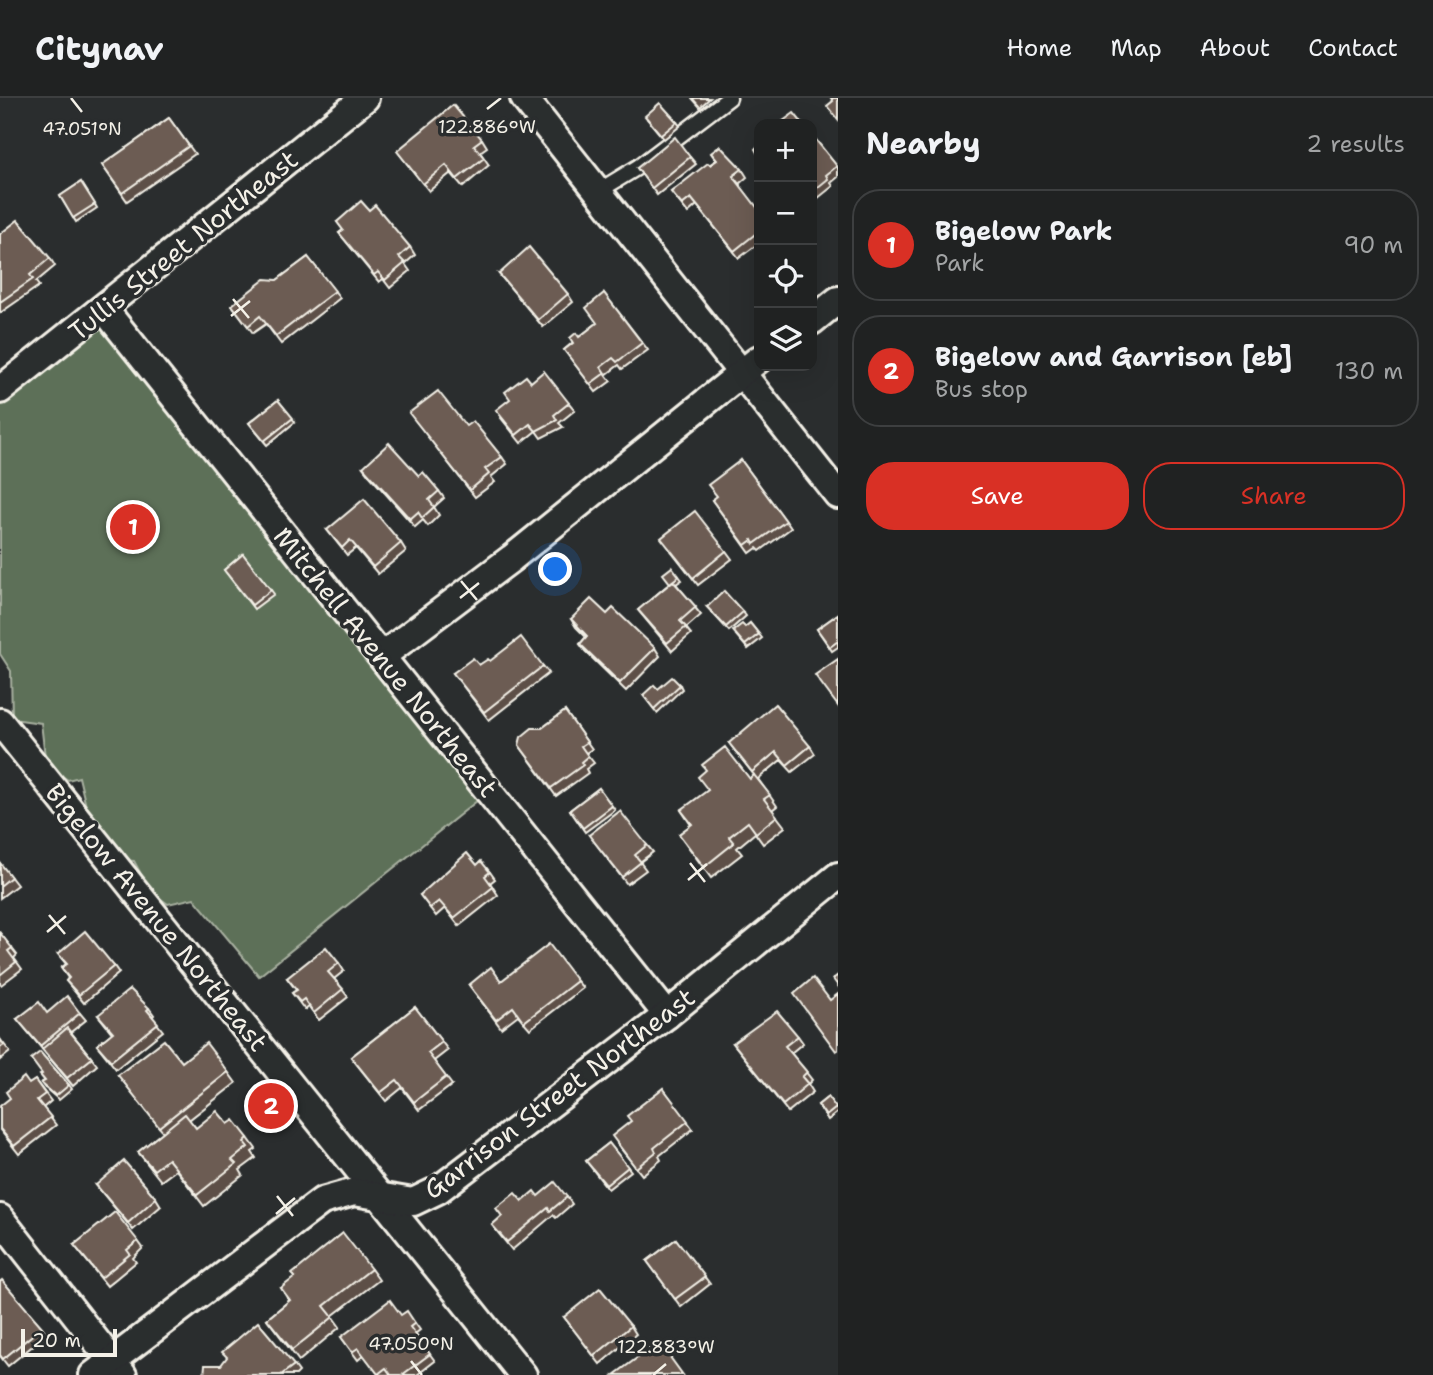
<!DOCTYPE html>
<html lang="en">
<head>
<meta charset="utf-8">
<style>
	:root { --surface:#202222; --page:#282a2a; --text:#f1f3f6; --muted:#a2a4a5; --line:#3d3f40; --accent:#d93025 }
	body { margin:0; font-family:"Shantell Sans",sans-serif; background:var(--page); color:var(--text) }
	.controls { position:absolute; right:21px; top:21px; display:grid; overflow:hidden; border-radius:14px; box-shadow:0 7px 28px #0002 }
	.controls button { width:63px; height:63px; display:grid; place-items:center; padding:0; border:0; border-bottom:2px solid var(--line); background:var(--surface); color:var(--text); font:35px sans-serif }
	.scale { position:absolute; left:21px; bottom:18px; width:96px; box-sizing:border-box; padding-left:7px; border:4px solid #f4f1e8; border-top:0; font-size:19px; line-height:24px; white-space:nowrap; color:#f4f1e8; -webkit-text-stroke:5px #2a2d2e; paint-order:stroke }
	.you { position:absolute; left:556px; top:472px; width:24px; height:24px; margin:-18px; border:5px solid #fff; border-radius:50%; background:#1a73e8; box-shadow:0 0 0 10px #1a73e833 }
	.badge { display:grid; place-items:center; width:46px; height:46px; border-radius:50%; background:var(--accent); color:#fff; font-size:23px; font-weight:700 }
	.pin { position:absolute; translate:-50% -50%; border:4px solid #fff; box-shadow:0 2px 7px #0006 }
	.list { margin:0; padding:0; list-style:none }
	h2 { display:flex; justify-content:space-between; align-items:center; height:91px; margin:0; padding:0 28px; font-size:30px }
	h2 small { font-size:23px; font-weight:400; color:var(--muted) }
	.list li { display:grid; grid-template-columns:46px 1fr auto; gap:21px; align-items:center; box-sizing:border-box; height:112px; margin:0 14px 14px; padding:0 14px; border:2px solid var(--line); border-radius:28px }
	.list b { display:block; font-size:26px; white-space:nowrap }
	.list p { margin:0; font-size:23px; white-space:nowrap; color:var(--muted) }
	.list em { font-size:23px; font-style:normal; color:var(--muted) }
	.actions { display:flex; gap:14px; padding:21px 28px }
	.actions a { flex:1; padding:16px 0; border:2px solid var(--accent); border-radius:28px; text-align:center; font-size:24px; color:var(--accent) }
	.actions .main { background:var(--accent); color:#fff }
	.icon { flex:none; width:38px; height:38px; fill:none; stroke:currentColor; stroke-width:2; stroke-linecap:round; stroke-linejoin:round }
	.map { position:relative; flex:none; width:838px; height:1277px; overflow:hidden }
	header { display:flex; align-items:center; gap:42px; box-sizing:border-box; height:98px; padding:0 35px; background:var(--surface); border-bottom:2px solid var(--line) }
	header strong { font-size:33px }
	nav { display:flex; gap:38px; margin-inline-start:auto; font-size:24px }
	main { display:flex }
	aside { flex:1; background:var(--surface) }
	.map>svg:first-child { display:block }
	.green { fill:#5d7059; stroke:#a8b0a0; stroke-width:2 }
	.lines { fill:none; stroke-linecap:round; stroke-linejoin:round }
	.lane-casing { stroke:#f4f1e8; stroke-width:19 }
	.street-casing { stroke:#f4f1e8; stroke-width:32 }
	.lane { stroke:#2a2d2e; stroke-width:14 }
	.street { stroke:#2a2d2e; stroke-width:26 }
	.wall { fill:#5d4f47; stroke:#f4f1e8; stroke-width:2 }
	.building { fill:#6c5c53; stroke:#f4f1e8; stroke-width:2 }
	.ticks { fill:none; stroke:#f4f1e8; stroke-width:2.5 }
	.labels { text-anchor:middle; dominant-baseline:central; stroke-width:7; stroke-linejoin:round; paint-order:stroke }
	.street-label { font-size:26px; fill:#f4f1e8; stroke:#2a2d2e }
	.ticks-label { font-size:18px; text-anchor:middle; fill:#f4f1e8; stroke:#2a2d2e; stroke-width:7; stroke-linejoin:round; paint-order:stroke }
</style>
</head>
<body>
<header>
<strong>Citynav</strong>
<nav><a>Home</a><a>Map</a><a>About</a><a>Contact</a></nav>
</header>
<main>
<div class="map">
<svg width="838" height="1277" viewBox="0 0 838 1277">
	<rect width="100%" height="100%" fill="#2a2d2e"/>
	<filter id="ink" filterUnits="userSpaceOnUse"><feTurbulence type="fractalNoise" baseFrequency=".0143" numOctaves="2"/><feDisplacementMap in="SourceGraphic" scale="14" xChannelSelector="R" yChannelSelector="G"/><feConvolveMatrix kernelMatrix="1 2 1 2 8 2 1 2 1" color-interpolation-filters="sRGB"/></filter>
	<g filter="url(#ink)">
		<path class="green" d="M100,222L483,698L259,878L194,800L168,806L150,793L134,763L118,762L89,721L79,679L68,682L46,667L41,625L12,621L11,573L0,556V303Z"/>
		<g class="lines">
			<g class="lane-casing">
				<path id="lane" d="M597,94L638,69L729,0"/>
			</g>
			<g class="street-casing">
				<g id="street">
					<path d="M524,0L838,397"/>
					<path d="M104,211L667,917"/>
					<path d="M812,223L838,202"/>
					<path d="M0,292L365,0"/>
					<path d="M382,558L512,460L759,261"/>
					<path d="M0,624L523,1277"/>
					<path d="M0,1120L123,1277"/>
					<path d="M93,1277L322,1103L354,1094L413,1104L438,1092L667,917L838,778"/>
				</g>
			</g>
			<use href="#lane" class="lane"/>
			<use href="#street" class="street"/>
		</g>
		<g class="wall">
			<path d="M692,0H710L700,9Z"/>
			<path d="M169,20L195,56L127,103L102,67Z"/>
			<path d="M648,22L677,24L680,28L664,41Z"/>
			<path d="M812,37L838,70V79L831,85L833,88L812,105Z"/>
			<path d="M482,41L487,49L480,54L489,67L463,89L451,75L429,93L397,53Z"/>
			<path d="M711,55L742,71L747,79L739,86L759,112V145L739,160L697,107L688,115L671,94L716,62Z"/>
			<path d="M690,59L696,66L657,97L637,70Z"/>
			<path d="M81,84L97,110L76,124L60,98Z"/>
			<path d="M369,112L410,149L415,157L405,166L410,173L390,190L383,181L379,184L339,135L343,132L337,124Z"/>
			<path d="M0,136L50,160L55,168L36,184L39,188L0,215Z"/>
			<path d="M308,159L340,200L281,246L266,226L253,235L232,207L277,182Z"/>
			<path d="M499,176L568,196L573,204L543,229Z"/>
			<path d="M604,195L648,252L622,271L619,267L606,277L611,283L596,294L564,252L579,239L597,225Z"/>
			<path d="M531,284L569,305L575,312L559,325L563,329L541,340L536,333L521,345L501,320Z"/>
			<path d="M278,302L295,324L267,347L249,325Z"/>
			<path d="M415,322L466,328L502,359L507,366L491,379L495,384L475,399Z"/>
			<path d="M741,362L791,430L760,453L757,450L750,455L712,402L717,399Z"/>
			<path d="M363,369L419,378L439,393L444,400L434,409L439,417L428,428L423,422L415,429L368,376Z"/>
			<path d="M327,432L401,445L406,453L378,476L356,450L347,457Z"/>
			<path d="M667,447L726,453L732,461L698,487Z"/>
			<path d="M243,456L274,496L254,511L224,472Z"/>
			<path d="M672,469L682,482L676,486L701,517L686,530L691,536L672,553L638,512L670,485Z"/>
			<path d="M707,509L743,514L746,518L729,533Z"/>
			<path d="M607,516L655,550L660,558L626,593L585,553L580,546L586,539L576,529L571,521Z"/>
			<path d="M838,516V549L832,553L817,531Z"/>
			<path d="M750,525L762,540L748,551L736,537Z"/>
			<path d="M490,563L543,568L549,575L489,622L453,575Z"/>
			<path d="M680,587L682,591L657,615L643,597L658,591Z"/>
			<path d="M565,613L592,651L586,655L594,665L586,671L588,675L556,698L519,647Z"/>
			<path d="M729,645L810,648L815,656L792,674L781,662L758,681L777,708L772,712L785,729L763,746L755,735L737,750L742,756L711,780L679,736L691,727L681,712L750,681L754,677Z"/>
			<path d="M599,690L615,712L585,734L570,712Z"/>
			<path d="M589,737L647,747L653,754L640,764L646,772L627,786Z"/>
			<path d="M0,765L17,787L0,800Z"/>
			<path d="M477,767L490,774L495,781L490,785L498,797L459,828L445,810L436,818L420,797Z"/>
			<path d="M0,835L17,857L14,860L22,871L1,887L0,886Z"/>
			<path d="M58,856L114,868L119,875L84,905L66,883L68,880L61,870L66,866Z"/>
			<path d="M339,865L344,873L334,881L348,899L319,922L309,909L305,912L298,903L292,895L296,892L287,880Z"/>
			<path d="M577,883L583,890L530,931L518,917L501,930L469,887Z"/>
			<path d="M415,909L448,952L434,963L452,987L419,1012L402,990L386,1003L351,959Z"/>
			<path d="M149,910L154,917L152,919L163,933L116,971L97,947L112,935L98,917Z"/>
			<path d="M47,915H80L86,922L71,934L97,967L73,988L17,921Z"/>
			<path d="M798,938L803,945L791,955L812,982L808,986L813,994L788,1014L733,945Z"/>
			<path d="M0,941L10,954L0,962Z"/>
			<path d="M182,964L228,974L236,985L189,1022L196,1030L228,1026L248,1040L256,1051L252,1054L256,1060L240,1072L243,1077L204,1108L176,1072L161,1083L138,1054L163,1034L118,977Z"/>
			<path d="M35,982L51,1003L43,1010L56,1027L19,1056L0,1032L29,986Z"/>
			<path d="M44,983L69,987L72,991L59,1002L44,989L41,985Z"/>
			<path d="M663,990L693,1031L659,1058L661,1062L642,1077L617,1046L631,1023Z"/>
			<path d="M828,999L838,1013V1014L828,1022L818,1007Z"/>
			<path d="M609,1045L631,1073L608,1091L586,1063Z"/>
			<path d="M96,1087L156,1100L161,1108L133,1132Z"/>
			<path d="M538,1098L567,1099L572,1106L556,1120L553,1117L512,1152L492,1127L502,1118L496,1110Z"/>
			<path d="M676,1141L710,1186L681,1209L647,1163Z"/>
			<path d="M138,1143L143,1150L133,1160L136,1164L107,1188L74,1147Z"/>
			<path d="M371,1171L379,1182L332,1218L340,1229L299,1263L267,1221L289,1203L281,1190Z"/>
			<path d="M0,1184L42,1229L47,1236L8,1268L0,1258Z"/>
			<path d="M401,1217L415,1225L420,1232L415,1236L435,1263L417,1277H379L364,1257L358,1262L341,1239Z"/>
			<path d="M564,1219L631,1228L636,1236L600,1266Z"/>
			<path d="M294,1267L299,1274L296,1277H204Z"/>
		</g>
		<g class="building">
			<path d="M831,0H838V22L827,8L833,3Z"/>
			<path d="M660,5L677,24L661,37L645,18Z"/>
			<path d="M453,7L482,41L474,47L484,60L457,81L446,67L423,86L397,53Z"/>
			<path d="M794,15L803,26H779Z"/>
			<path d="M169,20L189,48L122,95L102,67Z"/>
			<path d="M812,37L837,68L826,77L828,81L812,94Z"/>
			<path d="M675,39L690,59L652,90L637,70Z"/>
			<path d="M759,47V58L755,51Z"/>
			<path d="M720,48L742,71L733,78L759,112V133L734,153L691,100L682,107L671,94L708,65L710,67L717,62L711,55Z"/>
			<path d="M81,84L95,106L73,120L60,98Z"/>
			<path d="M361,103L369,112L375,107L410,149L399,159L405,165L385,182L378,174L374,177L339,135L343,132L337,124Z"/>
			<path d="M18,122L50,160L30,177L33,181L0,204V136Z"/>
			<path d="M529,149L568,196L538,222L499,176Z"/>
			<path d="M308,159L335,193L276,238L260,218L248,228L232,207L265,181L277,182Z"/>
			<path d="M604,195L642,245L617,264L613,260L601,269L605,275L590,286L564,252L573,245L570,240L576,235L579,239L597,225L586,210Z"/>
			<path d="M544,273L569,305L554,317L557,322L536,333L530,326L516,337L496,312L510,301L505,294L526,278L531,284Z"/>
			<path d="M438,293L466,328L473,323L502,359L485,371L489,376L470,392L409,315Z"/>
			<path d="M278,302L293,320L264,343L249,325Z"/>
			<path d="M389,345L419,378L423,374L439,393L429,402L434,409L422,420L418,414L410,421L363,369Z"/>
			<path d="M741,362L786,423L754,446L752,442L745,447L712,402L717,398L708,387Z"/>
			<path d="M364,401L401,445L373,469L350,442L342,450L327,432Z"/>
			<path d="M695,413L726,453L693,480L661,440Z"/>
			<path d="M243,456L271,492L252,507L224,472Z"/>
			<path d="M672,469L679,478L670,485L663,476Z"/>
			<path d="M673,483L696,509L680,523L686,529L667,545L638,512Z"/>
			<path d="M724,493L743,514L726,529L707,509Z"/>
			<path d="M591,501L607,516L613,510L655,550L620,585L580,546L587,538L571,521Z"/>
			<path d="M838,516V543L830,549L817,531Z"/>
			<path d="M750,525L759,536L745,547L733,533L742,526L745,529Z"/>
			<path d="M521,539L543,568L484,614L453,575L473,560L479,567L488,561L490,563Z"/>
			<path d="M838,561V608L815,577Z"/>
			<path d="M672,579L680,587L654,611L643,597L654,587L658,591Z"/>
			<path d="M775,606L810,648L787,667L776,654L752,674L729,645Z"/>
			<path d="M565,613L587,644L581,648L588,658L581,664L583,667L551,690L519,647L521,639L532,630H542Z"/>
			<path d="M725,649L750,681L754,677L770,697L764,701L777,718L756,735L748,724L729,739L734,745L704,769L679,736L692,726L681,712L708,692L698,679L706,672L702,667Z"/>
			<path d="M599,690L612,708L583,730L570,712Z"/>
			<path d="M620,713L647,747L635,757L641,764L622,779L589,737Z"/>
			<path d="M467,755L477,767L481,763L490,774L485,778L493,789L454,820L439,803L430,810L420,797Z"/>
			<path d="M0,765L11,779L0,788Z"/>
			<path d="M85,833L114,868L79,897L66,883L69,880L61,870L67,866L58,856Z"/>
			<path d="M0,835L12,850L8,853L16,864L0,877Z"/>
			<path d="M549,846L577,883L524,924L513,909L496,922L469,887L491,869L501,883Z"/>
			<path d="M326,849L339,865L328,874L343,891L314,915L304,901L300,904L292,895L297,892L287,880Z"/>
			<path d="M838,877V888L833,881Z"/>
			<path d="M813,880L830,902L838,896V952L836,953L794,896Z"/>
			<path d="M130,891L149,910L147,912L158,925L111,963L97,947L113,934L98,917Z"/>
			<path d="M67,898L80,915L40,948L17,921L39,904L47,915Z"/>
			<path d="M415,909L442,944L428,955L446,979L414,1004L397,982L380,995L351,959Z"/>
			<path d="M777,913L798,938L785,948L807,974L802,979L808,986L783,1007L733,945Z"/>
			<path d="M67,930L92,960L67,980L42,951Z"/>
			<path d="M0,941L4,947L0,950Z"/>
			<path d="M164,942L182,964L206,945L228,974L159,1029L118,977Z"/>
			<path d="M40,954L69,987L56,998L41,985L45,983L40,977L42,976L31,961Z"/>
			<path d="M24,979L29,986L35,982L45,996L37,1002L51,1019L14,1048L0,1031V1008L10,1000L6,994Z"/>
			<path d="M663,990L688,1023L654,1050L656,1054L636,1070L612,1038L631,1023L627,1018Z"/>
			<path d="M828,999L836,1010L826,1018L818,1007Z"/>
			<path d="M217,1013L228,1026L234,1022L248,1040L244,1044L248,1049L232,1062L236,1066L197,1097L168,1061L154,1072L138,1054L185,1016L196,1030Z"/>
			<path d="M609,1045L628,1069L606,1087L586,1063Z"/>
			<path d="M124,1063L156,1100L128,1125L96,1087Z"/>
			<path d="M555,1084L567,1099L550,1113L548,1110L507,1144L492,1127L502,1118L496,1110L515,1095L522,1103L534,1093L538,1098Z"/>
			<path d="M115,1114L138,1143L127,1152L130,1156L101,1180L74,1147Z"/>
			<path d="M343,1135L371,1171L324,1208L333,1219L292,1252L267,1221L290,1202L281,1190L295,1179L292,1176Z"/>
			<path d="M676,1141L705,1179L675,1201L647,1163Z"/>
			<path d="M2,1182L42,1229L3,1261L0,1257V1184Z"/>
			<path d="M600,1190L631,1228L594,1258L564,1219Z"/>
			<path d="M390,1202L401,1217L407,1213L415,1225L410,1229L430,1256L402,1277H391L386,1270L378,1276L358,1250L352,1254L341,1239Z"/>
			<path d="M258,1224L294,1267L281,1277H204L205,1267H221L227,1259L222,1254Z"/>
			<path d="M659,1244L683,1277H614Z"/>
		</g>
	</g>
	<path class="ticks" d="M71,0L82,14M487,11L501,0M233,201L249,220M231,218L250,203M461,483L477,502M460,500L479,485M690,765L705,784M688,782L707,766M49,817L65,836M47,834L66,818M277,1098L293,1118M276,1116L295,1100M411,1263L422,1277M653,1277L666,1266"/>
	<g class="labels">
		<g class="street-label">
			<text transform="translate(183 147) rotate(-39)">Tullis Street Northeast</text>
			<text transform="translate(386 564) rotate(51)">Mitchell Avenue Northeast</text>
			<text transform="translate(157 819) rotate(51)">Bigelow Avenue Northeast</text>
			<text transform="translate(559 995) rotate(-37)">Garrison Street Northeast</text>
		</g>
	</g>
	<g class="ticks-label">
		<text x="487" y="35">122.886°W</text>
		<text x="82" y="37">47.051°N</text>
		<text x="411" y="1252">47.050°N</text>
		<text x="666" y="1255">122.883°W</text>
	</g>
</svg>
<div class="controls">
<button>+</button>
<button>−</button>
<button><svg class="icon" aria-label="locate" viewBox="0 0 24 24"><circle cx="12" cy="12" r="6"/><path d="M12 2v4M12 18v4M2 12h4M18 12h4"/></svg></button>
<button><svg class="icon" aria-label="layers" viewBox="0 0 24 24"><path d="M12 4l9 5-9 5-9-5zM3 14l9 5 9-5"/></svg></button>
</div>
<div class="scale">20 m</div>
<div class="you"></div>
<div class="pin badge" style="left:133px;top:429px">1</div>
<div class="pin badge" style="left:271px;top:1008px">2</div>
</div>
<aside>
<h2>Nearby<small>2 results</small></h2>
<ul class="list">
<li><span class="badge">1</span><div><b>Bigelow Park</b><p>Park</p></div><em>90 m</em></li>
<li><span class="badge">2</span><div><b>Bigelow and Garrison [eb]</b><p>Bus stop</p></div><em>130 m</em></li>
</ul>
<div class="actions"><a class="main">Save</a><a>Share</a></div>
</aside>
</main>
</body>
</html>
